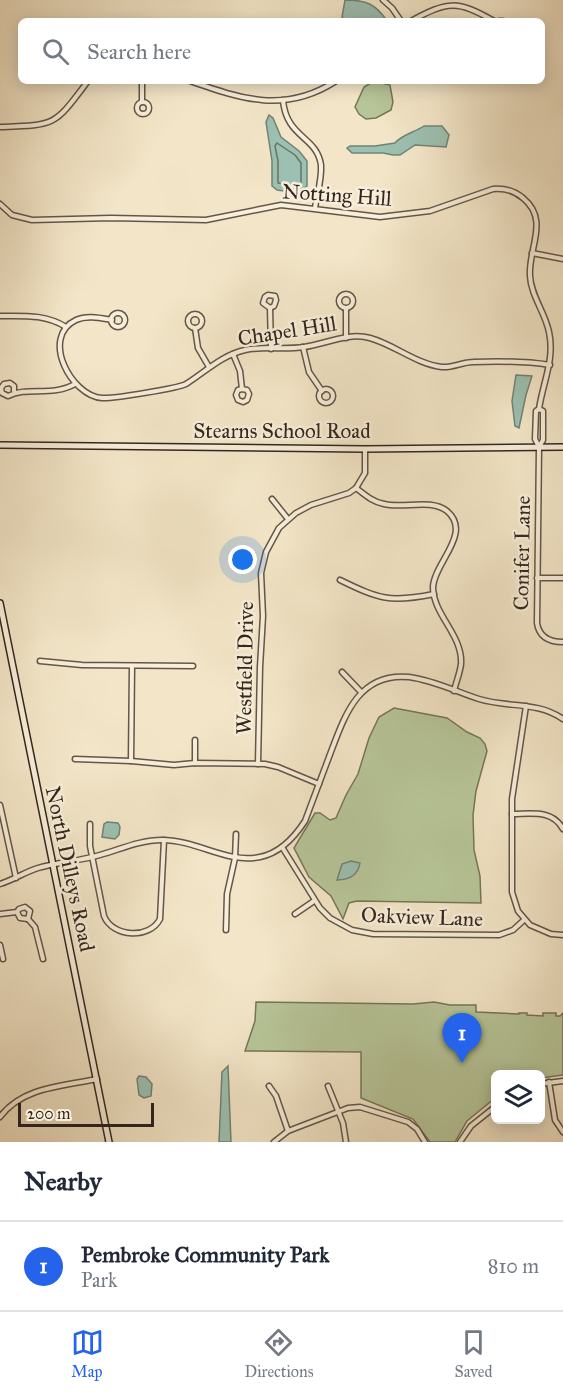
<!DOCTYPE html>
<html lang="en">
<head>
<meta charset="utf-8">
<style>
	:root { --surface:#fff; --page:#f6f6f7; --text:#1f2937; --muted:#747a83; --line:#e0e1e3; --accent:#2563eb }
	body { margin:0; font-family:"IM FELL Great Primer",serif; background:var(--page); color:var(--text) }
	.controls { position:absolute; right:18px; bottom:18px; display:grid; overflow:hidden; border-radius:9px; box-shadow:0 3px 15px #0003 }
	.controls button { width:54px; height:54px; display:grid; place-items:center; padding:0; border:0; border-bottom:2px solid var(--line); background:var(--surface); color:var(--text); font:30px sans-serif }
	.scale { position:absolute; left:18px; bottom:15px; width:136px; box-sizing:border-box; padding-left:6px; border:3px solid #34261c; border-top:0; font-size:16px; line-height:21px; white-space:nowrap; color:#34261c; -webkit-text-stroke:4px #f7efdb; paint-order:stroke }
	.you { position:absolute; left:243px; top:560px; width:21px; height:21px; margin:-15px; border:4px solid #fff; border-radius:50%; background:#1a73e8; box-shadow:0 0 0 9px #1a73e833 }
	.badge { display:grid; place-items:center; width:39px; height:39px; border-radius:50%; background:var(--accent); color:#fff; font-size:20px; font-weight:700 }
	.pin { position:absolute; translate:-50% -50px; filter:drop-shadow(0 2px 3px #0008) }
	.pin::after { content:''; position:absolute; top:32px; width:21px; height:18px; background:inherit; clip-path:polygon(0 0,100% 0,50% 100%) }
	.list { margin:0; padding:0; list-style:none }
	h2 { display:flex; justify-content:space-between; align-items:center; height:78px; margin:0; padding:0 24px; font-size:26px }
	h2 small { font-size:20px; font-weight:400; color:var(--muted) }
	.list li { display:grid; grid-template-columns:39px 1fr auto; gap:18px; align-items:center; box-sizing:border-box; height:90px; padding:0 24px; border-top:2px solid var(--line) }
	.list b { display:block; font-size:22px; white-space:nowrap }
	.list p { margin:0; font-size:20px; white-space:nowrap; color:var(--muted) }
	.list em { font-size:20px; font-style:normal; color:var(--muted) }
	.icon { flex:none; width:33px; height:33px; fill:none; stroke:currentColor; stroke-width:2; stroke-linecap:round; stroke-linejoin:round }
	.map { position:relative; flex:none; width:563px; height:1142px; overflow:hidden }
	.search { position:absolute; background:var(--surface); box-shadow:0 3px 15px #0003; left:18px; right:18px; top:18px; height:66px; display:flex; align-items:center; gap:15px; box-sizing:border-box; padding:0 21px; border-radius:9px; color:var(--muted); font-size:22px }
	.sheet { height:168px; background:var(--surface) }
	nav { display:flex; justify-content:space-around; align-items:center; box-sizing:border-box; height:84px; border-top:2px solid var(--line); background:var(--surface); font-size:16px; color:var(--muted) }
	nav a { display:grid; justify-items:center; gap:3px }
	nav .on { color:var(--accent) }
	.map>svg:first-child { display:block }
	.green { fill:#b7c699; stroke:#76765a; stroke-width:1.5 }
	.water { fill:#9cc0b1; stroke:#728275; stroke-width:1.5 }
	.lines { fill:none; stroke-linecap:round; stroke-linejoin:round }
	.shore { stroke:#687366; stroke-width:1.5 }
	.street-casing { stroke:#645647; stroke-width:7 }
	.secondary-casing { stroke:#34261c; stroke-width:8 }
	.street { stroke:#f7efdb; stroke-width:4 }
	.secondary { stroke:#f7efdb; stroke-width:5 }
	.labels { text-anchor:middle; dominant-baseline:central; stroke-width:5; stroke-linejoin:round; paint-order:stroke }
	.street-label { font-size:21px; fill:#34261c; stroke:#f7efdb }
</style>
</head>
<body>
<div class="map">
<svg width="563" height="1142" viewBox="0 0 563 1142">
	<rect width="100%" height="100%" fill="#f3e6c8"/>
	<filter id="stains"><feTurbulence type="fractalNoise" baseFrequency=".00333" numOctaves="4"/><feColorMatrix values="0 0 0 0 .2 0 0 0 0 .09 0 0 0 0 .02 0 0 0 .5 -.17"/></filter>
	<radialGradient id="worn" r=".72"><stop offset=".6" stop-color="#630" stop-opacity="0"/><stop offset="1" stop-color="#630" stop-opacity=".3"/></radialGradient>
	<g class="green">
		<path d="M374,81L390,85L393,102L391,110L376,118L366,119L359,114L355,107L364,87Z"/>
		<path d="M394,708L447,718L467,732L480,738L485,744L487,751L476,791L473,815L474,850L480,876L481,903L357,901L349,903L343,919L331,896L309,877L294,848L315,813H320L330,820L336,818L346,795L358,774L369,738L379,717Z"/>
		<path d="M256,1002L413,1004L434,1002L450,1005H476V1012L519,1014V1013H527V1015L543,1016V1013H556V1016H560L563,1013V1075L541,1078L540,1074H496L495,1098L467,1121L455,1142H430L413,1119L361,1098V1052L245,1051L255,1021Z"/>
	</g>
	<g class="water">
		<path d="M345,0C365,0 375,3 387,21H345L342,17Z"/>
		<path d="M269,115L273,118L281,137L299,151L307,161V186L299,193L277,190L272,186V161L266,122Z"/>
		<path d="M424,126H442L449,135L446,147L415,145L400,155H393L383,153H352L347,148L350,146H375L395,143C401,135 415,132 424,126Z"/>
		<path d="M516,375L532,376L526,395L519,428L515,426L512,401Z"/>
		<path d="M107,822L118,823L120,827L119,835L115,839L102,837L104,824Z"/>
		<path d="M351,861L360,863C358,875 349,880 337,880L342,864Z"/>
		<path d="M228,1066L231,1142H219L222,1072Z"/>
		<path d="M139,1076L146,1077L152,1084L151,1096L144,1098L139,1095L137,1079Z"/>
	</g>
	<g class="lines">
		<path class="shore" d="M277,143L295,155L301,163V184L299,187L278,183V161L275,146Z"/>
		<g class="street-casing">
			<g id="street">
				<path d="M383,0L392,8L401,21"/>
				<path d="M411,21C448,1 457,0 494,21"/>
				<path d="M499,21H503"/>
				<path d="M190,81C242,99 285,114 336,81"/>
				<path d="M283,100C286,138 317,136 321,165C322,179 317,195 315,208"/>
				<path d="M142,101V81"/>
				<circle cx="143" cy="108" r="6"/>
				<path d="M0,127C57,125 54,126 88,81"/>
				<path d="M0,204L12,215L32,220L111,218L206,220L281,205L380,217L430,211L493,189C504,188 515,191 523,198C550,220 528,248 530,276C531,296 545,312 549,332C555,359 543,382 539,409L536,411L535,439L539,447"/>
				<path d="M532,253L563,259"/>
				<circle cx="346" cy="301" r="7"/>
				<path d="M270,308L263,303L265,297L268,295L275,296L276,300L274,306L270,308L271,349"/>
				<path d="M346,309V338"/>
				<circle cx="118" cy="320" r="7"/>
				<circle cx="195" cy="321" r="7"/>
				<path d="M0,316C24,316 45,314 66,327"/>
				<path d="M112,320C100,318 87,315 76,320C40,337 71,396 102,398C112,399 179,388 186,384C205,372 222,355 245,350C264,346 284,350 304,347C326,344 348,332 370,338C395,345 416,364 442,367C453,368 462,362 473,362C498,361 525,361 550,365"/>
				<path d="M195,328L198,348L209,367"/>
				<path d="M303,347L309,372L322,391"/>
				<path d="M233,354L240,371L242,389L247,390L249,394L247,400L243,402L238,400L236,395L238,390L242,389"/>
				<circle cx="326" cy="396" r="7"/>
				<path d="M14,391V386L10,383L4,384L1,388L2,393L8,396C28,386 52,397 75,384"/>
				<path d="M539,409L543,411V440L539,447L537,623C539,637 549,642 563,642"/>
				<path d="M356,488C365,495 373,502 384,504C403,509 431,498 447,511C473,533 434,563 433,587C433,615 463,635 461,664C460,673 456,682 454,691"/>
				<path d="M272,499L288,519"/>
				<path d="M537,578H563"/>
				<path d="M340,580C379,599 390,603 434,594"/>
				<path d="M40,661L82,665L193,666"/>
				<path d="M342,672L361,692"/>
				<path d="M526,706L512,799V892L518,911L530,925L551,934L563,935"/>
				<path d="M195,740V763"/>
				<path d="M75,759L131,761L174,765L195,763L265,764L278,767L319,784"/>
				<path d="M131,761L132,666"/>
				<path d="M258,764L260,667L263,616L261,573L266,552L279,528L296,513L311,505L349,493L356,488L365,473V449"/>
				<path d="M0,805L16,878"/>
				<path d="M512,814C531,814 552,809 563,829"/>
				<path d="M90,824V846L104,916C113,938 150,939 160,919L164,840"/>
				<path d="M282,847L320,908L330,918L352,930L373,934L499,935L513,930L524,920"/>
				<path d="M0,884C13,880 25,872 38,868C58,862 80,861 100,855C121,849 140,840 162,840C197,840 227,864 260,857C280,853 294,838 305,821C313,800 321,778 329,757C344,718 357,672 409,677C433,680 457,692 479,699C508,708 537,701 563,719"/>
				<path d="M17,912L20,918L28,919"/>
				<path d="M0,914L17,912L19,909L25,907L30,911L28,919"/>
				<path d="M295,914L314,901"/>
				<path d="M28,919L35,927L43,959"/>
				<path d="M226,930L227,894L235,858L236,834"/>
				<path d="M0,945L3,959"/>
				<path d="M549,1082L555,1120L563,1132"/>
				<path d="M540,1084L563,1081"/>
				<path d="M269,1086L276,1096L288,1131"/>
				<path d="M328,1086L343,1123L346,1142"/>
				<path d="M0,1117C22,1087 63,1086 97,1079"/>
				<path d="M274,1142L288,1131L348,1108L360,1107L408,1122L417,1129L425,1142"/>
				<path d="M460,1142L471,1126L496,1106"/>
			</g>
		</g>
		<g class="secondary-casing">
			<g id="secondary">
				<path d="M0,445L365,449L563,447"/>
				<path d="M0,603L109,1142"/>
			</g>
		</g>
		<use href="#street" class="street"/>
		<use href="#secondary" class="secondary"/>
	</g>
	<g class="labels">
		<g class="street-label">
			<text transform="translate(337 195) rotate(4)">Notting Hill</text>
			<text transform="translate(287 331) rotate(-9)">Chapel Hill</text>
			<text x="282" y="431">Stearns School Road</text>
			<text transform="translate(522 553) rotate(-89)">Conifer Lane</text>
			<text transform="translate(245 668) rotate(-89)">Westfield Drive</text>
			<text transform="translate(70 869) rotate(78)">North Dilleys Road</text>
			<text transform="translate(422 917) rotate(2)">Oakview Lane</text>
		</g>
	</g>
	<rect width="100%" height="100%" filter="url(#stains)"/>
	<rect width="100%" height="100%" fill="url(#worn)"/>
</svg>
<div class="controls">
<button><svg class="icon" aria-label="layers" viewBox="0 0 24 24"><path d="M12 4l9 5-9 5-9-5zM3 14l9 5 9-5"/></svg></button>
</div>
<div class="scale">200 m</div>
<div class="you"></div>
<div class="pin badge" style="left:462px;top:1063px">1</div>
<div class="search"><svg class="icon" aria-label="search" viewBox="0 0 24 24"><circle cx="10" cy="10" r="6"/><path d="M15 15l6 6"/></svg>Search here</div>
</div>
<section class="sheet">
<h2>Nearby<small></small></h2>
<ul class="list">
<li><span class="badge">1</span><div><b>Pembroke Community Park</b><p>Park</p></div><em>810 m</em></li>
</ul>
</section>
<nav>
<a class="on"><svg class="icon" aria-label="map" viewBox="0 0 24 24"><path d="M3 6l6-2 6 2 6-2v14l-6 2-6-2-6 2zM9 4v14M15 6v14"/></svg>Map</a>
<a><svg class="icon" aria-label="directions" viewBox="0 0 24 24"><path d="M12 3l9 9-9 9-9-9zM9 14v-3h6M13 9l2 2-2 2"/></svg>Directions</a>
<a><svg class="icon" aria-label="saved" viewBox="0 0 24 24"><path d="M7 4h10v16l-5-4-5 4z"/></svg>Saved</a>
</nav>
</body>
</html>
